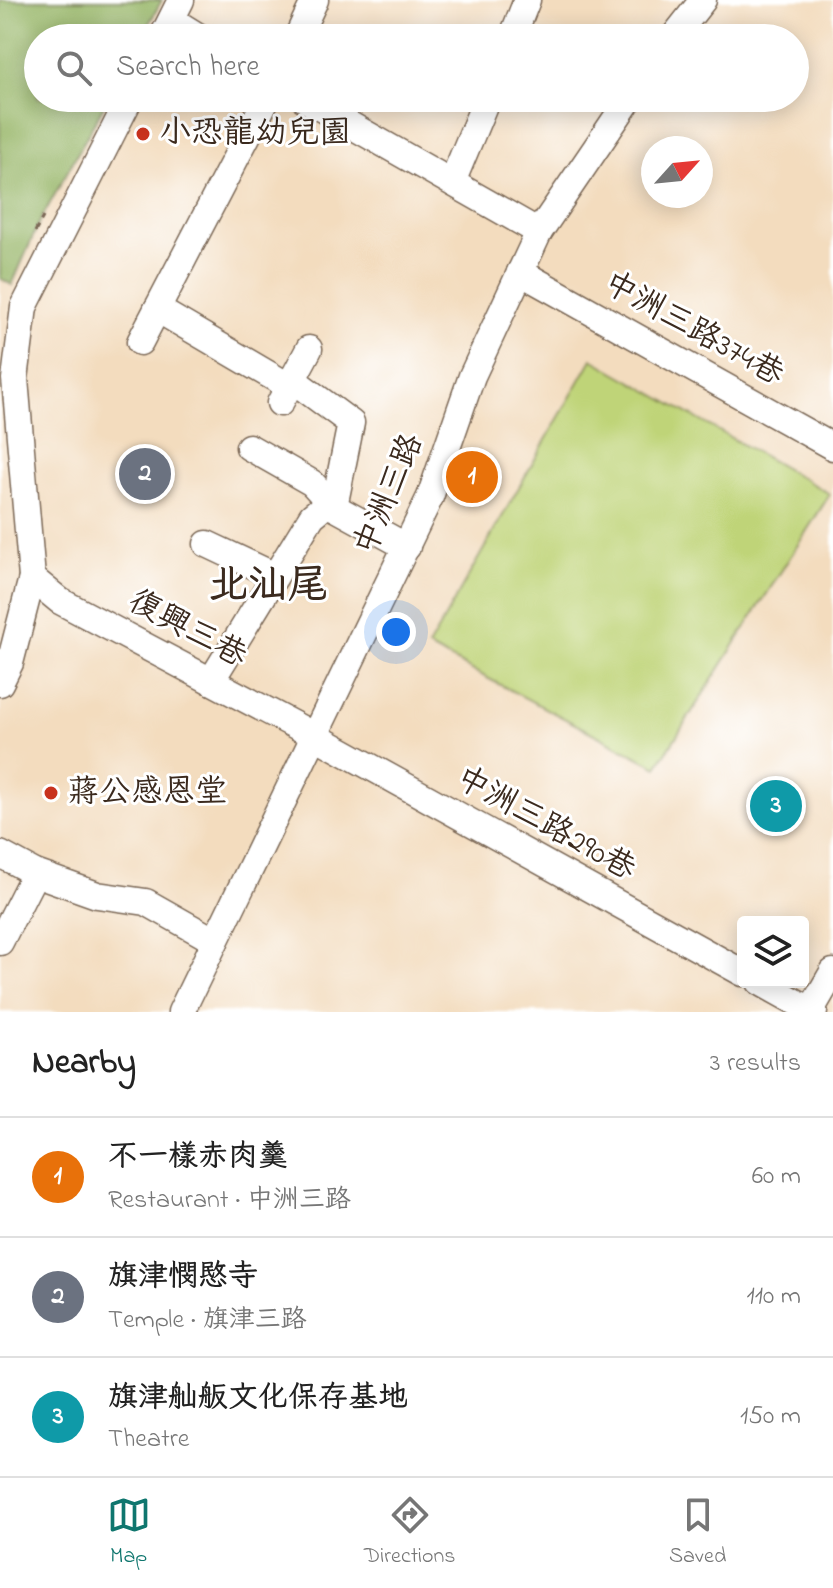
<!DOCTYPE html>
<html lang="en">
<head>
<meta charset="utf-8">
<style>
	:root { --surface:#fff; --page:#f6f6f6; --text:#222; --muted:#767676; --line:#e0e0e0; --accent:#0f766e }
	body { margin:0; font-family:"Indie Flower","LXGW WenKai TC",sans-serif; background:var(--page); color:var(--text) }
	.controls { position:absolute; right:24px; bottom:24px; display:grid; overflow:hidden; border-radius:8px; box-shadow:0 4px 20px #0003 }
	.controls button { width:72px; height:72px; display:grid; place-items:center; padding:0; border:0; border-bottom:2px solid var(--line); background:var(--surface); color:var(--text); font:40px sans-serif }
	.compass { position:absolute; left:641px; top:136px; width:72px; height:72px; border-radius:50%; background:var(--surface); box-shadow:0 4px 20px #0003; rotate:63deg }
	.you { position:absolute; left:396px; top:632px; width:28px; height:28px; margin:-20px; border:6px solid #fff; border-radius:50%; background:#1a73e8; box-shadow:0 0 0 12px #1a73e833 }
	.badge { display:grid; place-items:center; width:52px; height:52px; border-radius:50%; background:var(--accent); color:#fff; font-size:26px; font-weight:700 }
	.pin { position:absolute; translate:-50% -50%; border:4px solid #fff; box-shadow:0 2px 8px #0006 }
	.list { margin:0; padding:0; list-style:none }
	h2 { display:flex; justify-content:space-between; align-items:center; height:104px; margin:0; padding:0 32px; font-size:34px }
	h2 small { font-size:26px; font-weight:400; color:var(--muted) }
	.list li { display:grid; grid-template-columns:52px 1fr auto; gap:24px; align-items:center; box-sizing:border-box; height:120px; padding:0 32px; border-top:2px solid var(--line) }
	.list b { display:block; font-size:30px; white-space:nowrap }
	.list p { margin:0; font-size:26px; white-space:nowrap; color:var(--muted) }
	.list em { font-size:26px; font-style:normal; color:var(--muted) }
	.icon { flex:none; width:44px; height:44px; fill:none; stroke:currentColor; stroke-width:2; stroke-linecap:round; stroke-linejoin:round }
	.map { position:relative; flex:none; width:833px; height:1012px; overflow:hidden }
	.search { position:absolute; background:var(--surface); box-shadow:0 4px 20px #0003; left:24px; right:24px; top:24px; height:88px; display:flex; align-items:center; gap:20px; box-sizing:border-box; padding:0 28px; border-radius:44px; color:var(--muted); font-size:30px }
	.sheet { height:464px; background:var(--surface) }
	nav { display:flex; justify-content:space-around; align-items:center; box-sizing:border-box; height:112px; border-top:2px solid var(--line); background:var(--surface); font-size:22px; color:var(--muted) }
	nav a { display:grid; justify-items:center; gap:4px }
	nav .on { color:var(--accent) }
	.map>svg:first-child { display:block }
	.green { fill:#bfd478; stroke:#7d7f4b; stroke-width:2 }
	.forest { fill:#97b668; stroke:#697043; stroke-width:2 }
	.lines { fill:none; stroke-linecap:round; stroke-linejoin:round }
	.minor-casing { stroke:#7b6856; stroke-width:29 }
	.path { stroke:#7b6856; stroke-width:3; stroke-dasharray:6 6; stroke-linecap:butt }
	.minor { stroke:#fff; stroke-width:26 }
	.poi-dot { fill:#c8321e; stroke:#fff; stroke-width:3 }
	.labels { text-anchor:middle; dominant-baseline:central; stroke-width:6; stroke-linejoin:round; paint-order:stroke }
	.poi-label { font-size:32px; fill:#3b2a1e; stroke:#fff; text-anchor:start }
	.street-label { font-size:32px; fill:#3b2a1e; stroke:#fff }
	.district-label { font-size:40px; font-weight:bold; fill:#3b2a1e; stroke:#fff }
</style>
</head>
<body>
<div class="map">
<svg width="833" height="1012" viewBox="0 0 833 1012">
	<rect width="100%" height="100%" fill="#fff"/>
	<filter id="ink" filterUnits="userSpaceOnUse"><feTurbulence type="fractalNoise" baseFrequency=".0125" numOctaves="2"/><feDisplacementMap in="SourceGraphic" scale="16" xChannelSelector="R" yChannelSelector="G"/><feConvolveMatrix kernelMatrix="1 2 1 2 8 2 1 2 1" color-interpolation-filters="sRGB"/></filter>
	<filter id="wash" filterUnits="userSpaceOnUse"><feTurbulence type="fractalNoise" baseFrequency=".006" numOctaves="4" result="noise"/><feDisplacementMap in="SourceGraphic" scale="32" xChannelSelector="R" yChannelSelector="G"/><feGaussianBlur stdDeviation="1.8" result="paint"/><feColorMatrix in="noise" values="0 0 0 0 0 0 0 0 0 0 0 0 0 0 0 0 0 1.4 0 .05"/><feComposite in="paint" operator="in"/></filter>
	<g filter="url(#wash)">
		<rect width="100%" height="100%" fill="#f3dcbe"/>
		<path class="green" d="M592,359L830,494L657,767L428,647Z"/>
		<path class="forest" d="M0,0H162L141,38H38V98H108L38,225L12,285L0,278Z"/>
	</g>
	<g filter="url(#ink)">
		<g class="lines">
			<g class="minor-casing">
				<g id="minor">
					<path d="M172,20L201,38"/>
					<path d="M162,38L181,0"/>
					<path d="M297,38L315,0"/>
					<path d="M512,38L527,0"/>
					<path d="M673,38L703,0"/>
					<path d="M303,98L539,232"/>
					<path d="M453,180L487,98"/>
					<path d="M520,272L833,447"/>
					<path d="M157,309L290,387"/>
					<path d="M140,342L267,98"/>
					<path d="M293,380L351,423L334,507"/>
					<path d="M280,403L309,349"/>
					<path d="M249,447L312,483L334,507L407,547"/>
					<path d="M207,544L275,576"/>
					<path d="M32,578L60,601L315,736L743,973"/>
					<path d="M211,681L312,516L329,502"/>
					<path d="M0,683L10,663L32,578L15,379L24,307L130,98"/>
					<path d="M0,854L35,873L97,895L146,902L215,941"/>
					<path d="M0,942L35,873"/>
					<path d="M760,982L814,1012"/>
					<path d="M811,1010L833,972"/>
					<path d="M181,1012L430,497L472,376L539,232L630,98"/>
				</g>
			</g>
			<path class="path" d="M35,232L43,217"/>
			<use href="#minor" class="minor"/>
		</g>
	</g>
	<g class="poi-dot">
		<circle cx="143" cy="134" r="8"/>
		<circle cx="51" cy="793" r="8"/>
	</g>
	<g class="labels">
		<g class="poi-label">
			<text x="159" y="134">小恐龍幼兒園</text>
			<text x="67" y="793">蔣公感恩堂</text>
		</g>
		<g class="street-label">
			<text transform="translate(693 330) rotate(29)">中洲三路374巷</text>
			<text transform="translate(390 495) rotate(-67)">中洲三路</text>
			<text transform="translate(187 630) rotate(28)">復興三巷</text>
			<text transform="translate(545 825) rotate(29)">中洲三路290巷</text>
		</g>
		<g class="district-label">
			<text x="268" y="587">北汕尾</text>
		</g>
	</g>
</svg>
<div class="controls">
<button><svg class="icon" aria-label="layers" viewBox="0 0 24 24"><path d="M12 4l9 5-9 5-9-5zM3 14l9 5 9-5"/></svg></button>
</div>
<svg class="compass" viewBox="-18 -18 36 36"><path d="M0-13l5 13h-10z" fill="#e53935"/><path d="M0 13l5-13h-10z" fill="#767676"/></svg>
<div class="you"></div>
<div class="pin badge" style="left:472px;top:477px;background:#e8710a">1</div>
<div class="pin badge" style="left:145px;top:474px;background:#6b7280">2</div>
<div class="pin badge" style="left:776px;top:806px;background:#0f9aa8">3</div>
<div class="search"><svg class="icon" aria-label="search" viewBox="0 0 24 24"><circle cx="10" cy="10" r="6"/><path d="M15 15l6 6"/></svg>Search here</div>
</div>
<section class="sheet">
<h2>Nearby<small>3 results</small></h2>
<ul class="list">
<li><span class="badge" style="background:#e8710a">1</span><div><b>不一樣赤肉羹</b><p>Restaurant · 中洲三路</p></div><em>60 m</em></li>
<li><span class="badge" style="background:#6b7280">2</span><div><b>旗津憫愍寺</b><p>Temple · 旗津三路</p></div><em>110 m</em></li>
<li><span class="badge" style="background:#0f9aa8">3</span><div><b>旗津舢舨文化保存基地</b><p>Theatre</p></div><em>150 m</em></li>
</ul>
</section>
<nav>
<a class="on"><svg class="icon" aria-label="map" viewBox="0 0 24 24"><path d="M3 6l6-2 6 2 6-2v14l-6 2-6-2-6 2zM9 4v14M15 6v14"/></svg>Map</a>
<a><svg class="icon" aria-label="directions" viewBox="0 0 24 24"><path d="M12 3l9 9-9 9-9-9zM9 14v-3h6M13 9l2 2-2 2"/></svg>Directions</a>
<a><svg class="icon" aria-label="saved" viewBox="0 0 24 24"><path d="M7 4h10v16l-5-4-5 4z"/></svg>Saved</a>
</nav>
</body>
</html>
